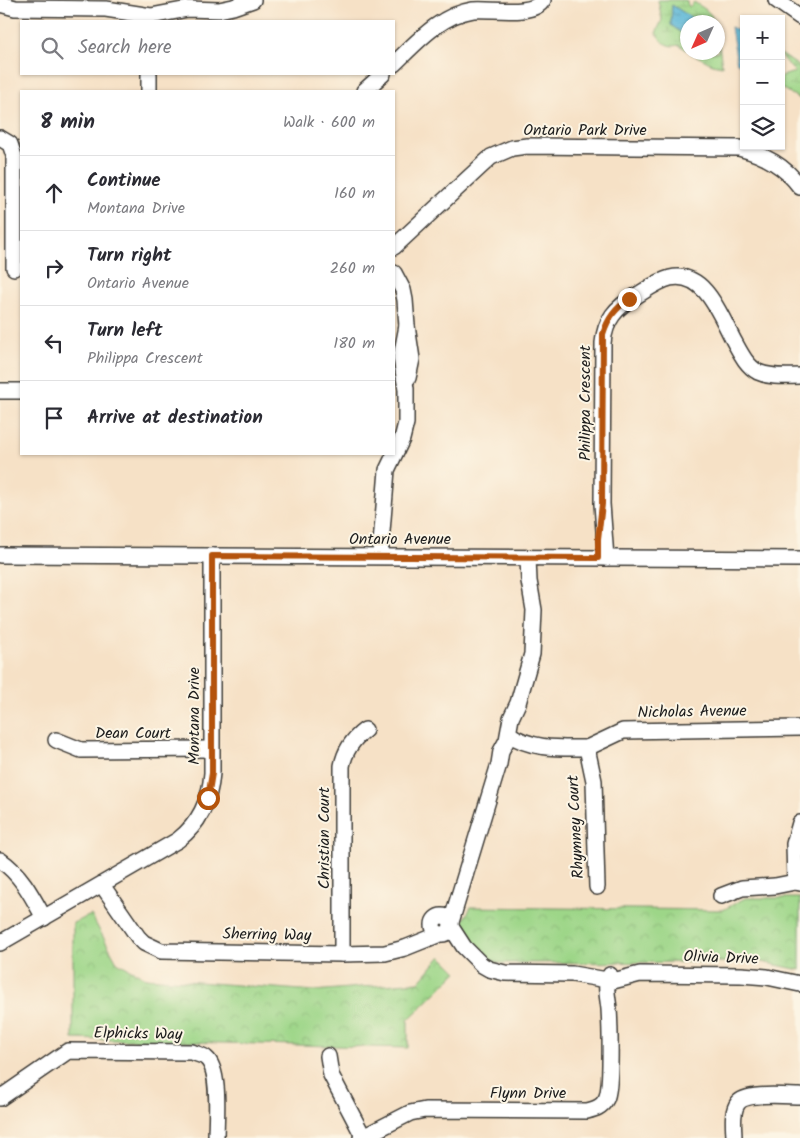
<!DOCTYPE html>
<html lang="en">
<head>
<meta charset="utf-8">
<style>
	:root { --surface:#fff; --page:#f7f7f7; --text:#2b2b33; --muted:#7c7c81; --line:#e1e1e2 }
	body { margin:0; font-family:Kalam,sans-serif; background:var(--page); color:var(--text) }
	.controls { position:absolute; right:15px; top:15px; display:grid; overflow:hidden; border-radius:0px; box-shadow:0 1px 4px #0004 }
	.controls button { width:45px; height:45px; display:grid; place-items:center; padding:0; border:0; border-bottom:1px solid var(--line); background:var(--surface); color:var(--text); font:25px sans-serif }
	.compass { position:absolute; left:680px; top:15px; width:45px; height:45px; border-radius:50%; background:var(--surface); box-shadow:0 1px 4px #0004; rotate:225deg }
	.stop { position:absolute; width:15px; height:15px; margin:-11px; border:4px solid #b45309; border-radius:50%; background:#fff }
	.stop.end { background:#b45309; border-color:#fff; box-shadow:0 1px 5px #0008 }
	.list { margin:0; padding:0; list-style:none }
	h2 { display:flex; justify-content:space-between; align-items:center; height:65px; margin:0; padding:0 20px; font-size:21px }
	h2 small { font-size:16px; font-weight:400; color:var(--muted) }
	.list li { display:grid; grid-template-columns:32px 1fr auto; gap:15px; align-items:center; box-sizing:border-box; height:75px; padding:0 20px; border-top:1px solid var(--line) }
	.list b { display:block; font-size:19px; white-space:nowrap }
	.list p { margin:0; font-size:16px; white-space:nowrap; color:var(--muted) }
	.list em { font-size:16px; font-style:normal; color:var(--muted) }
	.icon { flex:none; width:28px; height:28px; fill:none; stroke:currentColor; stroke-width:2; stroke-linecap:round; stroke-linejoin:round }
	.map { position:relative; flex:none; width:800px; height:1138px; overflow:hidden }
	.search { position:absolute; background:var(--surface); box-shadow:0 1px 4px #0004; left:20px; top:20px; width:375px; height:55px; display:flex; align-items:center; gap:12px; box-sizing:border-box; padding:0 18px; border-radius:0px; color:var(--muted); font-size:19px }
	.panel { position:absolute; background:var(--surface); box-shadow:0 1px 4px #0004; left:20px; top:90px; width:375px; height:365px; border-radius:0px }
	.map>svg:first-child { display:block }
	.wetland { fill:url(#wetland-marsh); stroke:#5c7952 }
	.park { fill:url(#park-crowns); stroke:#5c7952 }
	.water { fill:url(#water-ripples); stroke:#3a697a }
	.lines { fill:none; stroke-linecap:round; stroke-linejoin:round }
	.minor-casing { stroke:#3d3a36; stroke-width:18 }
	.minor { stroke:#fff; stroke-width:15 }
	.route { stroke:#b45309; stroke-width:6 }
	.labels { text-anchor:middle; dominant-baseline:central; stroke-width:4; stroke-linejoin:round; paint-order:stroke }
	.street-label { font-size:16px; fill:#1c1c1c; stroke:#fcf5e5 }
</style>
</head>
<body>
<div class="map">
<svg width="800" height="1138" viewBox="0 0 800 1138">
	<defs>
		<pattern id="wetland-marsh" width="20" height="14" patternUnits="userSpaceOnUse" patternTransform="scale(1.25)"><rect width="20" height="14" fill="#9dd688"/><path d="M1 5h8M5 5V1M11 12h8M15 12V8" fill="none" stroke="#87b775"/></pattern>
		<pattern id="park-crowns" width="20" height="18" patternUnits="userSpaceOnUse" patternTransform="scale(1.25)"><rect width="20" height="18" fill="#9dd688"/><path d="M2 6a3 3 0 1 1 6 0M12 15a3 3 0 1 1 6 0" fill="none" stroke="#87b775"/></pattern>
		<pattern id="water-ripples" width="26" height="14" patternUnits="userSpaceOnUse" patternTransform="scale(1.25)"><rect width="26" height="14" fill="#58b6d7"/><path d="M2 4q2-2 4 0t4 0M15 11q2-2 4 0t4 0" fill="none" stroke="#4893ae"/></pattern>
	</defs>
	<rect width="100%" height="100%" fill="#fcf5e5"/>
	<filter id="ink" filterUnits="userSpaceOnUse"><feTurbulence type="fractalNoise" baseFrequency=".02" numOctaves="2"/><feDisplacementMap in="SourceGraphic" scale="10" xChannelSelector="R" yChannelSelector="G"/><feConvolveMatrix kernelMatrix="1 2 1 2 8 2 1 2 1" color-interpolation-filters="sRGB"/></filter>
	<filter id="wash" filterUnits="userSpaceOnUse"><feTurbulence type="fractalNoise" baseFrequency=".0096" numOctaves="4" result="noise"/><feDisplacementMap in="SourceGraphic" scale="20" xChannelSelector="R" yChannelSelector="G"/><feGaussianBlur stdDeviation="1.12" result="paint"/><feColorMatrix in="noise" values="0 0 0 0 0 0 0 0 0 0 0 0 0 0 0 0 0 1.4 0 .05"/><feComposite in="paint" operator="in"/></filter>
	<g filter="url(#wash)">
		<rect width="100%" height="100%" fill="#f6e1c6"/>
		<g class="wetland">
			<path d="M658,0H686L689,7L694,2C703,8 711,11 714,22H698L672,5L671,25L687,37V50L679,45C667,48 663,43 656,33L662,20Z"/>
			<path d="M718,37L722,66L712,64L691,53L718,52Z"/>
			<path d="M781,54L800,67V99L781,88V78L785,75L795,72L781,57Z"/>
		</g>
		<g class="park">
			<path d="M745,898H800V970L762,962L496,963L457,931L471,907L723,910Z"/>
			<path d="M91,915L117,962L146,978L314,991L419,982L441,956L457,972L408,1020V1048L73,1039V923Z"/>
		</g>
		<g class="water">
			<path d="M672,5L698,22H688L687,37L671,25Z"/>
			<path d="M731,27L744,33V66L737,63Z"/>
		</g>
	</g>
	<g filter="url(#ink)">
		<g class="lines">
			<g class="minor-casing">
				<g id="minor">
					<path d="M776,0L800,17"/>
					<path d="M0,4L15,8L106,9L151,16L188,9L219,10L233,7L253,0"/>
					<path d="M394,64C417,42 440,15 473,10C491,8 533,17 543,0"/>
					<path d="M149,91V74"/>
					<path d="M364,91L383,74"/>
					<path d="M0,138L10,144L14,156V268"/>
					<path d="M394,247L491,157L512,148L527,146L739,148C765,155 785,166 800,187"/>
					<path d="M394,273L403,290L405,300L407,326L412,359L408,378"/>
					<path d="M0,391H21"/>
					<path d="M0,555L800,559"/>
					<path d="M380,556L387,470L402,439L406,423V389L401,357L407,326"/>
					<path d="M606,558L602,504L603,343C605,320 616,307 636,296C646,290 658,281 670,278C706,270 721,318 735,343C741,354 747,366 758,372C771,378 787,376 800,376"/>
					<path d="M509,734C532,750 561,748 587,748L594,781L597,887"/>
					<path d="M56,740L81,750L211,749"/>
					<path d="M587,748L623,731L800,728"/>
					<path d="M800,823L794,844L795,882L800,883"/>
					<path d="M0,860C21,874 32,896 44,918"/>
					<path d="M102,885L138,937L144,943L161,951L342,954L385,953L405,948L440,934"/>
					<path d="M721,896L742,888L775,886L795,882"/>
					<circle cx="442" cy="925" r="9"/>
					<path d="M451,922L499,764L501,751L507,740L511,718L518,703L532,654L534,610L529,581L528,558"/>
					<path d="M451,927L464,947L482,965L489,969L505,973L572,974L613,981L640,974L741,975L767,977L800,984"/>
					<path d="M0,943L178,840C200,823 210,801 212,773V556"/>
					<path d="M342,954V766C345,750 353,739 365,730"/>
					<path d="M328,1056L331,1075L363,1136"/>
					<path d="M0,1098L68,1051L192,1052C196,1054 203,1055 206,1058C221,1070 216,1119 216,1138"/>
					<path d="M361,1138L410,1113L425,1110L587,1111C595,1109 602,1107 606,1099C612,1088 610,1025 609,1009C608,997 604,986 610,975"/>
					<path d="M734,1138C734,1128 731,1112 738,1103C746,1092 786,1096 800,1096"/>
				</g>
			</g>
			<use href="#minor" class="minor"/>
		</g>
	</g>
	<g class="lines" filter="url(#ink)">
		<path class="route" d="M208,798L212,773V556L598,558V539L602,504L603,334C608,318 615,309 629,299"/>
	</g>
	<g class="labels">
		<g class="street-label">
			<text x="585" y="130">Ontario Park Drive</text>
			<text transform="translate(585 403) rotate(-90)">Philippa Crescent</text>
			<text x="400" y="539">Ontario Avenue</text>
			<text transform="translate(692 712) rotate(-1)">Nicholas Avenue</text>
			<text transform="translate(194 716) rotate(-90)">Montana Drive</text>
			<text x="133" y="733">Dean Court</text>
			<text transform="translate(576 827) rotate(-93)">Rhymney Court</text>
			<text transform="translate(324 838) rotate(-90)">Christian Court</text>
			<text transform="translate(267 935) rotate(1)">Sherring Way</text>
			<text transform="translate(721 958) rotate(2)">Olivia Drive</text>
			<text transform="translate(138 1034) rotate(1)">Elphicks Way</text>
			<text x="528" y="1093">Flynn Drive</text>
		</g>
	</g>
</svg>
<div class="controls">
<button>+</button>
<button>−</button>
<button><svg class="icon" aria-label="layers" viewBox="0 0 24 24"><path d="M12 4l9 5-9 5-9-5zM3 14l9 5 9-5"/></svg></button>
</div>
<svg class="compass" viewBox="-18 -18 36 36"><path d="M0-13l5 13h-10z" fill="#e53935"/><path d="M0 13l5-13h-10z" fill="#7c7c81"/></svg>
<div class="stop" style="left:208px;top:798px"></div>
<div class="stop end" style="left:629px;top:299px"></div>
<div class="search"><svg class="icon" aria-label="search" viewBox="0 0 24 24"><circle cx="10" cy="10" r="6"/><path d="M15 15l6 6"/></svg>Search here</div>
<section class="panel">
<h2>8 min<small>Walk · 600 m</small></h2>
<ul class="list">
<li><svg class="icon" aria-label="ahead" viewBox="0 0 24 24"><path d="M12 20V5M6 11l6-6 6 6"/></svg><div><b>Continue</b><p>Montana Drive</p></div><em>160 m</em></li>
<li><svg class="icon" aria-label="right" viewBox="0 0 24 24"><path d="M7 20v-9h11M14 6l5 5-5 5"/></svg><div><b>Turn right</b><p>Ontario Avenue</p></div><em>260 m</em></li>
<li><svg class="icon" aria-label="left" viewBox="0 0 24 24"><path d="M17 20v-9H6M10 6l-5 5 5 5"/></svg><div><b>Turn left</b><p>Philippa Crescent</p></div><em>180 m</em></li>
<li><svg class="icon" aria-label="arrive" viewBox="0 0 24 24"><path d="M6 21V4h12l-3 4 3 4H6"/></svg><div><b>Arrive at destination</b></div></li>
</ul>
</section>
</div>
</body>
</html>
